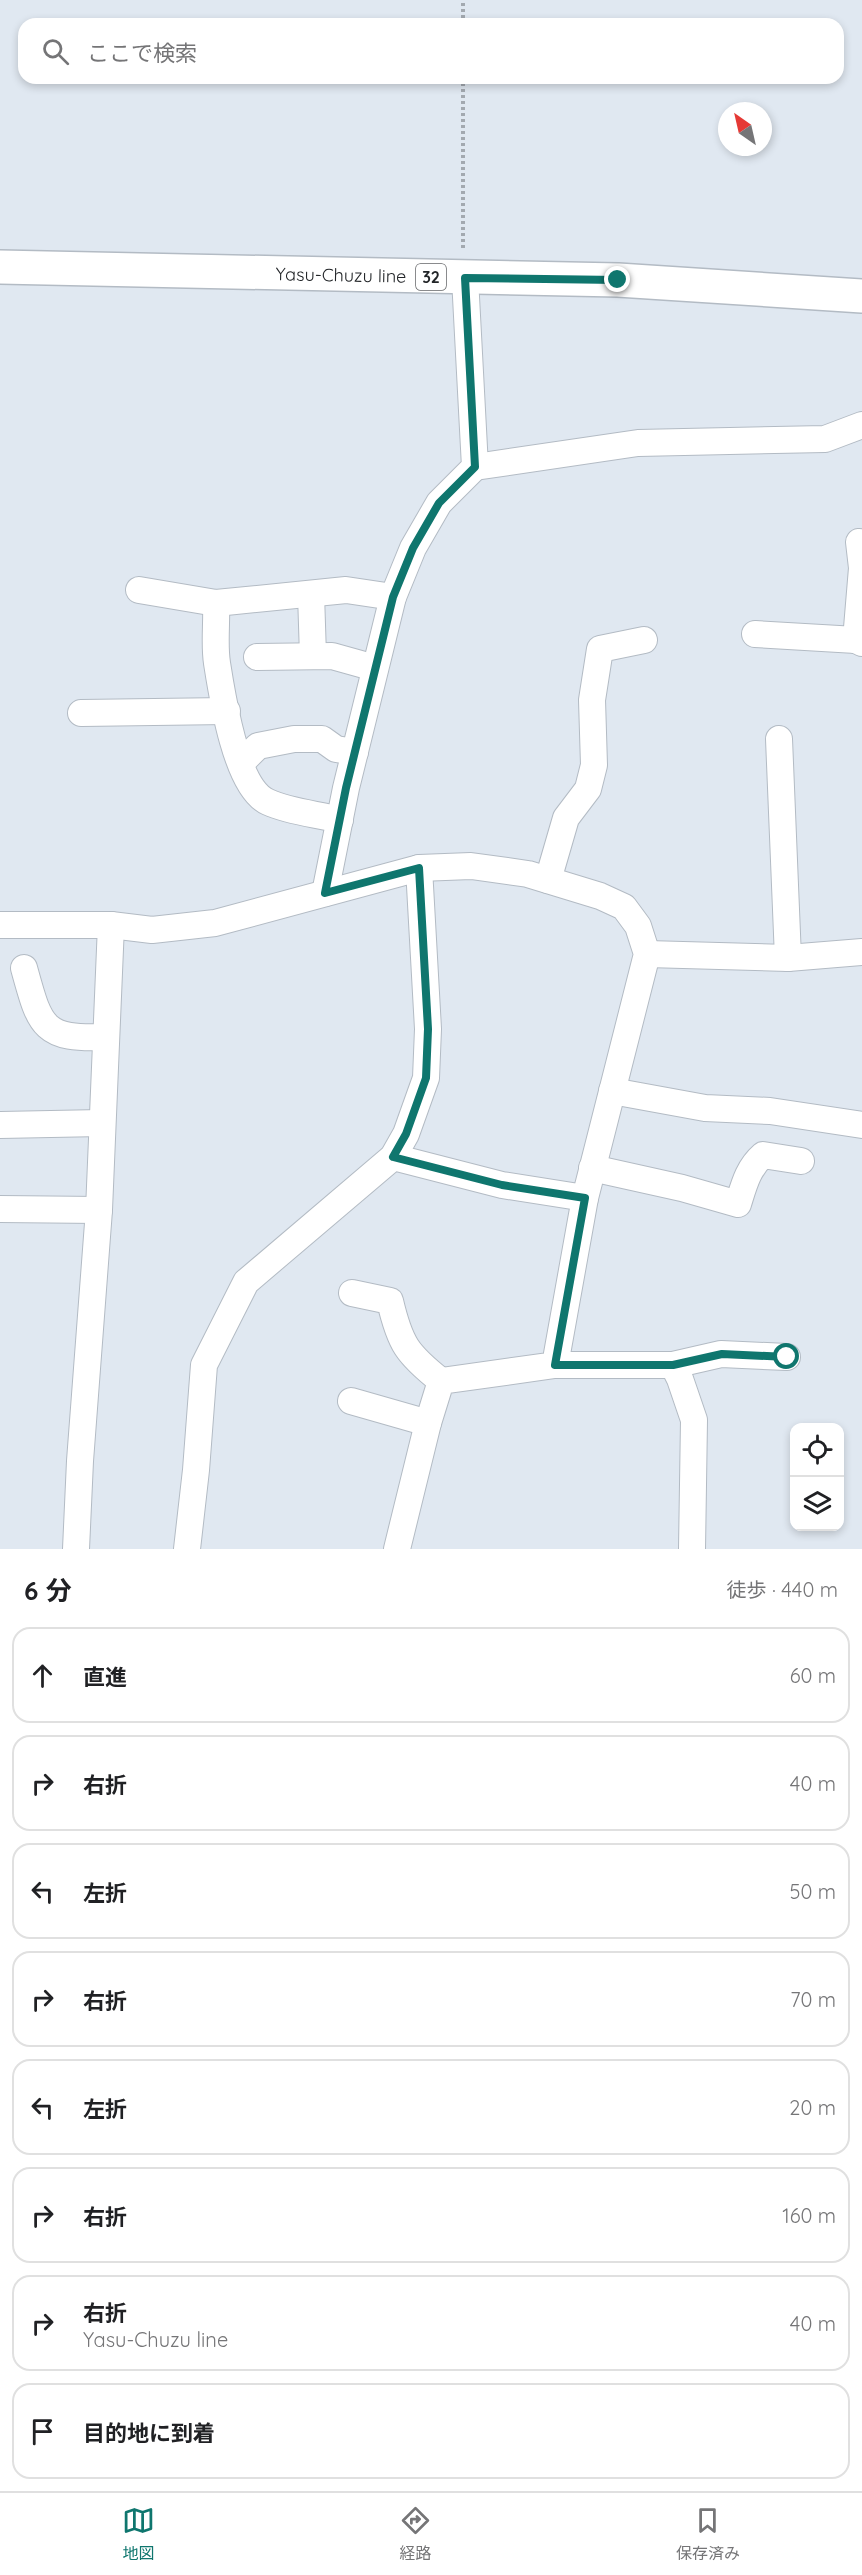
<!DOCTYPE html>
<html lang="ja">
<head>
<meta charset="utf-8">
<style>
	:root { --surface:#fff; --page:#f2f2f2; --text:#202124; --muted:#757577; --line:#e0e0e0; --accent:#0f766e }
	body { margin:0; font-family:Quicksand,"Noto Sans JP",sans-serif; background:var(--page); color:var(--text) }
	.controls { position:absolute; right:18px; bottom:18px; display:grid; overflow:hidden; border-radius:12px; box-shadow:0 3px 9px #0003 }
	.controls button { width:54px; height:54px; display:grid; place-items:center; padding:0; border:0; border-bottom:2px solid var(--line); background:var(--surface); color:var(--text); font:30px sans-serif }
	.compass { position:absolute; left:718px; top:102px; width:54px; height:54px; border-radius:50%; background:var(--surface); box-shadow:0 3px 9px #0003; rotate:326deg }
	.stop { position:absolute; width:18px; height:18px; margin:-14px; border:4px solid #0f766e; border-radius:50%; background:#fff }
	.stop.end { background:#0f766e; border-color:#fff; box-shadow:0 2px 6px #0008 }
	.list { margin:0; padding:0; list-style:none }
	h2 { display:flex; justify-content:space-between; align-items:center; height:78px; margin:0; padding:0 24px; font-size:26px }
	h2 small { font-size:20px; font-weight:400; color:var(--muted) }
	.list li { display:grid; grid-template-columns:39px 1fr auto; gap:18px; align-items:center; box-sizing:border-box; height:96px; margin:0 12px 12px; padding:0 12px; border:2px solid var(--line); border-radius:18px }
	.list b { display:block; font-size:22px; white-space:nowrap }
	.list p { margin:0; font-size:20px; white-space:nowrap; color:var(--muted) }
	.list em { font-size:20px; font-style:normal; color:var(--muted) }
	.icon { flex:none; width:33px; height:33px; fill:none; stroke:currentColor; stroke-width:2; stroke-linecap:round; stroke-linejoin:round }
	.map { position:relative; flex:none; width:862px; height:1549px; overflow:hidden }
	.search { position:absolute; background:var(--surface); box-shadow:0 3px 9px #0003; left:18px; right:18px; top:18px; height:66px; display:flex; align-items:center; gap:15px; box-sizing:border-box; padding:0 21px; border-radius:18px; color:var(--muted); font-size:22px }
	.sheet { height:942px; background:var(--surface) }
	nav { display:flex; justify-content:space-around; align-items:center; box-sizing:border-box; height:84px; border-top:2px solid var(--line); background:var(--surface); font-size:16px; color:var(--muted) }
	nav a { display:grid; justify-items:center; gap:3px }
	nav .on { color:var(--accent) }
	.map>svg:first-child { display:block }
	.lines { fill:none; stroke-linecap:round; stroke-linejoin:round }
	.street-casing { stroke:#b3bbc4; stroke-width:28 }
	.primary-casing { stroke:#b3bbc4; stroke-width:36 }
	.path { stroke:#a3a9b0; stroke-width:4; stroke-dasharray:3 3; stroke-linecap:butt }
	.street { stroke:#fff; stroke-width:26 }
	.primary { stroke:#fff; stroke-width:33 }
	.route { stroke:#0f766e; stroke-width:8 }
	.labels { text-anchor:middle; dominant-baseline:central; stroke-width:6; stroke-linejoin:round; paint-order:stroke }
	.shield { fill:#fff; stroke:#646668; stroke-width:1.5 }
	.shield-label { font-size:16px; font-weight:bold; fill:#222528 }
	.street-label { font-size:18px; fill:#222528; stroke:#fff }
</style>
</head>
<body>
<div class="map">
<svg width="862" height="1549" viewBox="0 0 862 1549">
	<rect width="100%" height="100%" fill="#e0e8f1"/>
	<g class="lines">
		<g class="street-casing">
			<g id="street">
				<path d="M475,467L638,443L825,439L862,425"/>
				<path d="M859,542L862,568L856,640L862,643"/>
				<path d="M139,590L216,603L346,590L393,597"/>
				<path d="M311,594L313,656"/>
				<path d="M216,603C217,623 214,644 217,663C222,695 236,788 268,802C290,812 317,814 340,820"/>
				<path d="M755,634L856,640"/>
				<path d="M257,657L332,656L375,668"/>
				<path d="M81,713L227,711"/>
				<path d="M779,739L788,958"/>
				<path d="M241,763L258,746L294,739H322L336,749L355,752"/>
				<path d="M548,880L566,818L588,789L594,765L592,700L600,649L644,640"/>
				<path d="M325,893L346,788L393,597L413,548L439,503L475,467L465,278"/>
				<path d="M0,925H111L152,930L215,923L419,868L471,866L528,874L600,896L624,907L638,926L647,954L585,1198L555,1365L441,1381L428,1423L397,1549"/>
				<path d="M647,954L788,958L862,952"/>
				<path d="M24,968C40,1026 42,1040 106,1037"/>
				<path d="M612,1091L705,1108L770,1111L862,1125"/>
				<path d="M0,1125L102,1123"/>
				<path d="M393,1157L502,1185L585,1198"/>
				<path d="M592,1168L682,1188L738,1204C744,1185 748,1168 763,1155L801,1161"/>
				<path d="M0,1209L99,1210"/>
				<path d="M352,1293L390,1301C400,1344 407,1354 441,1381"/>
				<path d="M555,1365H673L721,1354L787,1357"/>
				<path d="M673,1365L680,1379L694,1420L692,1549"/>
				<path d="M351,1401L428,1423"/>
				<path d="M76,1549L80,1461L99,1210L111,925"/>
				<path d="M187,1549L196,1470L204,1365L246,1282L393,1157L406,1134L426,1078L428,1029L419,868"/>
			</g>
		</g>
		<g class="primary-casing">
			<path id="primary" d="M0,267L618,280L862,296"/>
		</g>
		<g class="path">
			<path d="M463,24V0"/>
			<path d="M463,248V78"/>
		</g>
		<use href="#street" class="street"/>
		<use href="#primary" class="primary"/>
	</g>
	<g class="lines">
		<path class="route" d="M618,280L465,278L475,467L439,503L413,548L393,597L346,788L325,893L419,868L428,1029L426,1078L406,1134L393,1157L502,1185L585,1198L555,1365H673L722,1354L787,1357"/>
	</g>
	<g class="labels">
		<rect class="shield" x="416" y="264" width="30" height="26" rx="4.5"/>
		<g class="shield-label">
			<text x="431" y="277">32</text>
		</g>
		<g class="street-label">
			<text transform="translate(341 275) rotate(1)">Yasu-Chuzu line</text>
		</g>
	</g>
</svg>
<div class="controls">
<button><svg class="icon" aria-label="locate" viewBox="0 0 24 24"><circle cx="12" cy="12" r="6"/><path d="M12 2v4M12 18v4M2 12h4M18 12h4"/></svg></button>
<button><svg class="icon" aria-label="layers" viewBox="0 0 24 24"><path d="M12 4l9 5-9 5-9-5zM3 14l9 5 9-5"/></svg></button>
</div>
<svg class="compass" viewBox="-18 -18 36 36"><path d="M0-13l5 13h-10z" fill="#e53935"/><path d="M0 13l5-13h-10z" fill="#757577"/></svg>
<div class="stop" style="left:787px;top:1357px"></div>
<div class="stop end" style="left:618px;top:280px"></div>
<div class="search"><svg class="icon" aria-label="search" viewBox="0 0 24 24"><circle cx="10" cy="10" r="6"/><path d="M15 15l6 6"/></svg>ここで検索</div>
</div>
<section class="sheet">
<h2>6 分<small>徒歩 · 440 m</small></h2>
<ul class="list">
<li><svg class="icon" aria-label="ahead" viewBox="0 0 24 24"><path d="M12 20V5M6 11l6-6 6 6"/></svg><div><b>直進</b></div><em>60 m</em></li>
<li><svg class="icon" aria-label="right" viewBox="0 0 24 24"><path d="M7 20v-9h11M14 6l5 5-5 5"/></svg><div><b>右折</b></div><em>40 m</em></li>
<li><svg class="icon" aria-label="left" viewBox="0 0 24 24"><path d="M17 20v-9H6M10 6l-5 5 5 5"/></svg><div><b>左折</b></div><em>50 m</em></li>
<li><svg class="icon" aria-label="right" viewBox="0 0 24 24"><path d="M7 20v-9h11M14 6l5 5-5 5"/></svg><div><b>右折</b></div><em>70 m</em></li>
<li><svg class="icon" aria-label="left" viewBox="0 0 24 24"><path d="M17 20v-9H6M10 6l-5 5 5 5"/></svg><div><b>左折</b></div><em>20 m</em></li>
<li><svg class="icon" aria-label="right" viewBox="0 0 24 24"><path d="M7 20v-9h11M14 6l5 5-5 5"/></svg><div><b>右折</b></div><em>160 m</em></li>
<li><svg class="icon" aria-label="right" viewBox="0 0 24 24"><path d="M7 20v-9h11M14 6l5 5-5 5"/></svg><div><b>右折</b><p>Yasu-Chuzu line</p></div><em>40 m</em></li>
<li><svg class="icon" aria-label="arrive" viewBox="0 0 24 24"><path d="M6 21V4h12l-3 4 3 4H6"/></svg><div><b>目的地に到着</b></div></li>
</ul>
</section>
<nav>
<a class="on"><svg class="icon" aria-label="map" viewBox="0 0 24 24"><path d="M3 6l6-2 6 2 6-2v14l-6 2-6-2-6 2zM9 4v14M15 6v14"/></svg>地図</a>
<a><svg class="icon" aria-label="directions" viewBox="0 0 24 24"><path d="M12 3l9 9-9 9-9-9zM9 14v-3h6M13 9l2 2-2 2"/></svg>経路</a>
<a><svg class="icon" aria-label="saved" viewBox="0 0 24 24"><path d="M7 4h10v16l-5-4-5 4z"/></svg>保存済み</a>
</nav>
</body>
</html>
